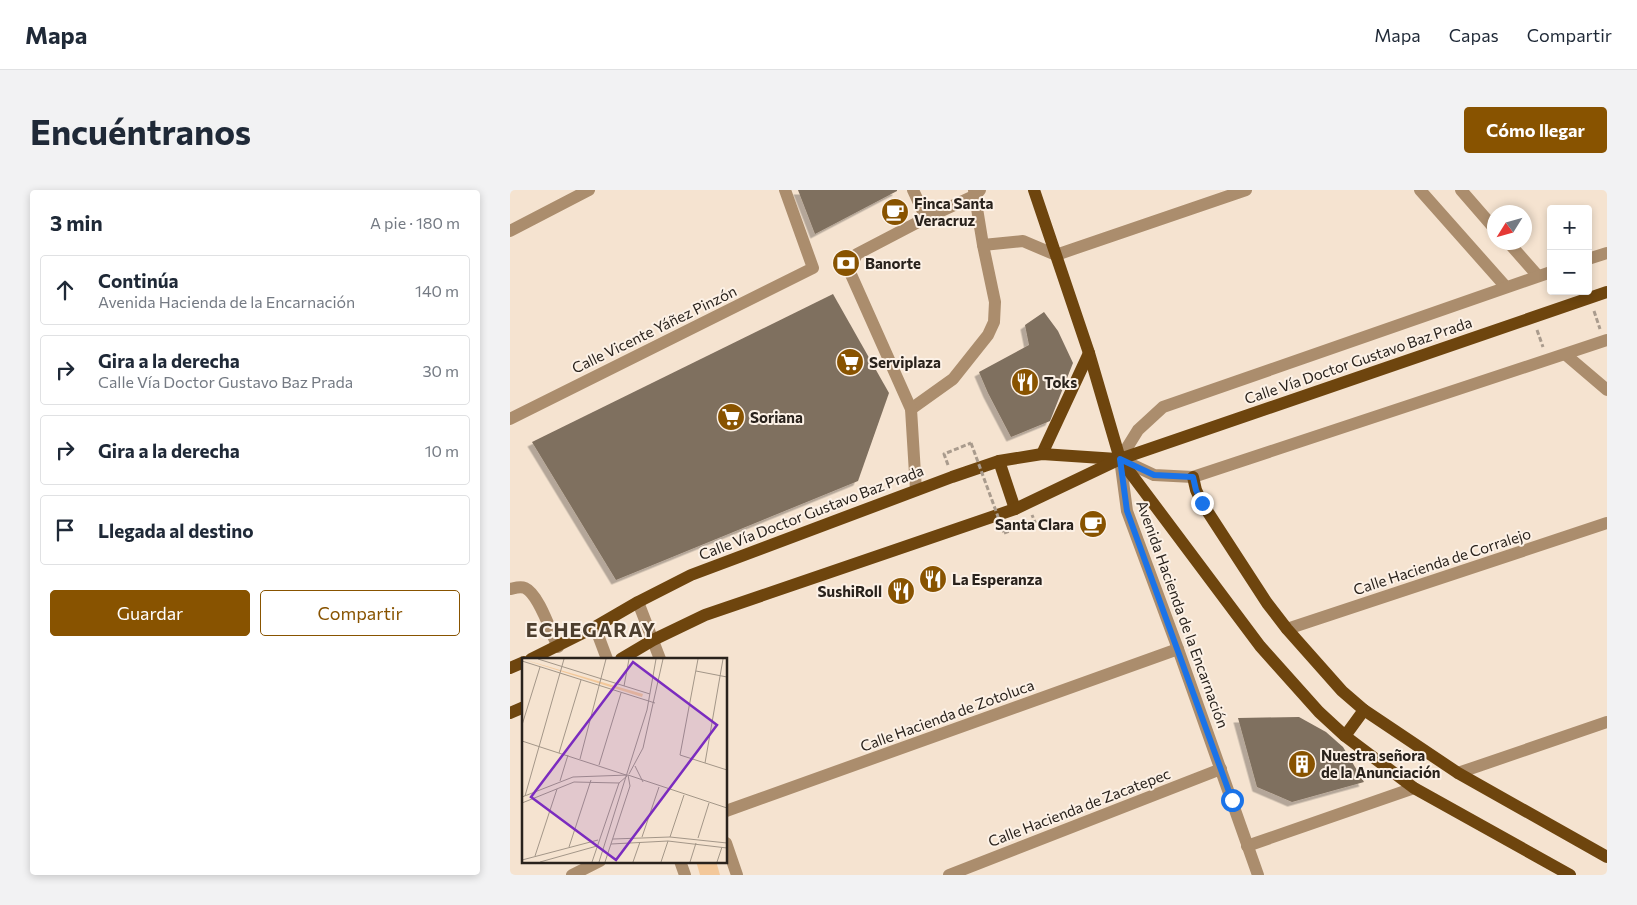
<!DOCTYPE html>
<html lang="es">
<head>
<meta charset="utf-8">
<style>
	:root { --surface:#fff; --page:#f2f2f3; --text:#1f2937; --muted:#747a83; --line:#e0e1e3; --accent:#885300 }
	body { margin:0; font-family:Commissioner,sans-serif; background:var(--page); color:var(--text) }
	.controls { position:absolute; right:15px; top:15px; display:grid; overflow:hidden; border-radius:5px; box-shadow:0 2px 8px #0003 }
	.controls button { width:45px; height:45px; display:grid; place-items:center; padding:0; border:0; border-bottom:1px solid var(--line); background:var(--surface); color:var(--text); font:25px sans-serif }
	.compass { position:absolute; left:977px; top:15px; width:45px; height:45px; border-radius:50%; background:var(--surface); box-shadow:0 2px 8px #0003; rotate:233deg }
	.stop { position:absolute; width:15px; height:15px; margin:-11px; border:4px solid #1a73e8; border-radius:50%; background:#fff }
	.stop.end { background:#1a73e8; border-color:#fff; box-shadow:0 1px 5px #0008 }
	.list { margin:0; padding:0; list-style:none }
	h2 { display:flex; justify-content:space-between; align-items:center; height:65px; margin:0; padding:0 20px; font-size:21px }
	h2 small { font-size:16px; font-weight:400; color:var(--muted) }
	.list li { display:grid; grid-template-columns:32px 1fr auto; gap:15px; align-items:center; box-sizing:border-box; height:70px; margin:0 10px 10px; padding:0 10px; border:1px solid var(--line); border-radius:5px }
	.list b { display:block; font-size:19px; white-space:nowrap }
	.list p { margin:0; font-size:16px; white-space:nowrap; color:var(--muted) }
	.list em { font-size:16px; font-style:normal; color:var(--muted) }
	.actions { display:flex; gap:10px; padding:15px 20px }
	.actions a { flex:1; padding:11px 0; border:1px solid var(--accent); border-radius:5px; text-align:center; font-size:18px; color:var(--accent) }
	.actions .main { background:var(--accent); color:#fff }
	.icon { flex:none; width:28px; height:28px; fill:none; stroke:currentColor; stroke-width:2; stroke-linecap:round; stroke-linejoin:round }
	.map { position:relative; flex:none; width:1097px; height:685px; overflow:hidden; border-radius:5px }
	header { display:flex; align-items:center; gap:30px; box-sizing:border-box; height:70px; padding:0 25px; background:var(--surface); border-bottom:1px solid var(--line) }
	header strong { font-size:24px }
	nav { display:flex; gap:28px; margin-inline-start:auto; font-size:18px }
	.intro { display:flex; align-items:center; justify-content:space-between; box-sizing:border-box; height:120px; padding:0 30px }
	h1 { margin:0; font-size:35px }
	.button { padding:12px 22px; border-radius:5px; background:var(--accent); color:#fff; font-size:18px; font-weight:700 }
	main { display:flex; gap:30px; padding:0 30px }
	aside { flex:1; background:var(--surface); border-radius:5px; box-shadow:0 2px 8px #0003 }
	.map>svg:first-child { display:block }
	.green { fill:#f3c89a }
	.building { fill:#7f6f5e; filter:url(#shadow) }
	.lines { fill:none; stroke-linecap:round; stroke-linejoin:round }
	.path { stroke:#a99b8d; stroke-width:3; stroke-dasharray:5 2.5; stroke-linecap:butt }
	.minor { stroke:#ab8d6d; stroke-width:12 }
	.major { stroke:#6e450e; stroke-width:12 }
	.path-bridge { stroke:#a99b8d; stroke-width:3; stroke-dasharray:5 2.5; stroke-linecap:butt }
	.route { stroke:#1a73e8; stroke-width:6 }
	.labels { text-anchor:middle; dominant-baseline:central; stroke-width:4; stroke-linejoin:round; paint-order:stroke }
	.poi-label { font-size:15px; font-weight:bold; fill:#29221c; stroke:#fcf1e6; text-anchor:start }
	.street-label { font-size:15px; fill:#29221c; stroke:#fcf1e6 }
	.district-label { font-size:20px; font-weight:bold; letter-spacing:1px; fill:#4c3e2e; stroke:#fcf1e6 }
	.inset-road { fill:none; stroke:#a39688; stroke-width:1 }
	.view { fill:#7b2cbf; fill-opacity:0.15; stroke:#7b2cbf; stroke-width:2.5 }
	.inset-edge { fill:none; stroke:#29221c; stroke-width:2.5 }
</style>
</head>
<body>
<header>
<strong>Mapa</strong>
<nav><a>Mapa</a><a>Capas</a><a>Compartir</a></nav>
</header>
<div class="intro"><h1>Encuéntranos</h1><a class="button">Cómo llegar</a></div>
<main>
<aside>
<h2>3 min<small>A pie · 180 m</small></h2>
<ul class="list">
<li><svg class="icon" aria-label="ahead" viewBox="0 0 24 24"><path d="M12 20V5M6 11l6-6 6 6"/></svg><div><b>Continúa</b><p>Avenida Hacienda de la Encarnación</p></div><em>140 m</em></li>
<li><svg class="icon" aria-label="right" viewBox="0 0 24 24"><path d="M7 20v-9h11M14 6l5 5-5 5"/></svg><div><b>Gira a la derecha</b><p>Calle Vía Doctor Gustavo Baz Prada</p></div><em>30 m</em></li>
<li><svg class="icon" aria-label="right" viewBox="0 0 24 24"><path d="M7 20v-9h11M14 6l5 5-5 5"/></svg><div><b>Gira a la derecha</b></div><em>10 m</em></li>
<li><svg class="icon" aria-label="arrive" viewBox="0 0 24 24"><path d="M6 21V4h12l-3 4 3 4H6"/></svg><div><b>Llegada al destino</b></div></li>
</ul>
<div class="actions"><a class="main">Guardar</a><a>Compartir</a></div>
</aside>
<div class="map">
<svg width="1097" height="685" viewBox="0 0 1097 685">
	<defs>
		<filter id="shadow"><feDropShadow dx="-4.5" dy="4.5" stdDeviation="0" flood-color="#0004"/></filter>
	</defs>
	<rect width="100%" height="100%" fill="#f5e3d0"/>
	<path class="green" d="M186,671H206L210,685H190Z"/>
	<g class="building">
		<path d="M288,0H387V1L305,44Z"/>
		<path d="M323,104L379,203L348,291L106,390L22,252Z"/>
		<path d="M534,122L548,141L563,173L540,231L501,247L478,203L469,182L519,155L515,135Z"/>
		<path d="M789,527L816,542L833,557L854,592L782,612L747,597L728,528Z"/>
	</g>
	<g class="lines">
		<g class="path">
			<path d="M1084,121L1090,139"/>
			<path d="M1027,140L1033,157"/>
			<path d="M438,275L434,264L461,253"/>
			<path d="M494,343L525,332L522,325"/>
		</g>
		<g class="minor">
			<path d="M403,0L416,28"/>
			<path d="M910,0L996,97"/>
			<path d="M951,0L984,38"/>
			<path d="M0,41L79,0"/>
			<path d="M998,52L1028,86"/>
			<path d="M473,55L513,51L546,65L736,0"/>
			<path d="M1078,69L1097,63"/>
			<path d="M1056,165L1097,200"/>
			<path d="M401,219L443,189L478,145L484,132L485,112L473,55L464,0"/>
			<path d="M0,229L303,78L275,0"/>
			<path d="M610,269L644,285L683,287L1097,150"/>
			<path d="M610,269L628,240L653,217L1041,82"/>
			<path d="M610,269L617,321L668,459L748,685"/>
			<path d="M406,300L401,219L339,80L347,64L416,28L466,5L470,0"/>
			<path d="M0,399C5,398 10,396 15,398C29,404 41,443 48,457"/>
			<path d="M128,412L150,469"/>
			<path d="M85,437L97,469"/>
			<path d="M777,439L1097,333"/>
			<path d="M948,583L1097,532"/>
			<path d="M216,621L668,459"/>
			<path d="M216,653L227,685"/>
			<path d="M737,656L904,598"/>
			<path d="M170,671L175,685"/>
			<path d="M62,685L90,671"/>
			<path d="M439,685L711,579"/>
		</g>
		<g class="major">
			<path d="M524,0L579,163L610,269L750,456L809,522L835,546L904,598L1060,685"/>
			<path d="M532,264L579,163"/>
			<path d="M489,271L505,319"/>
			<path d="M683,287L686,300L692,313L757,413L777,439L832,501L854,520L948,583L1097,667"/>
			<path d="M21,469L85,437L128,412L181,385L442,287L489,271L532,264L607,269"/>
			<path d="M111,469L143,450L195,425L505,319L610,269L1097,102"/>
			<path d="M0,478L14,472"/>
			<path d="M0,523L14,517"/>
			<path d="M835,546L854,520"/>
		</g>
		<path class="path-bridge" d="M461,253L494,343"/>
	</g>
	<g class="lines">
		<path class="route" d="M692,313L686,300L683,287L644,285L610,269L617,321L722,610"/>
	</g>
	<defs>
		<g id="cafe-disc" transform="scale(1.4375)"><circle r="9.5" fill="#885300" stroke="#fcf1e6"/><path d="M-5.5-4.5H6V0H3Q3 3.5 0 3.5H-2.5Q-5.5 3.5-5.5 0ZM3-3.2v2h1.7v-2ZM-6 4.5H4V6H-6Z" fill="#fff"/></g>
		<g id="bank-disc" transform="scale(1.4375)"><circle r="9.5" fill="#885300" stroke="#fcf1e6"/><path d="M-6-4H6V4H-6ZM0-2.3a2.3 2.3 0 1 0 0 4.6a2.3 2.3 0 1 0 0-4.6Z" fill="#fff"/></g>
		<g id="supermarket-disc" transform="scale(1.4375)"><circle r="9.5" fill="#885300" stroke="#fcf1e6"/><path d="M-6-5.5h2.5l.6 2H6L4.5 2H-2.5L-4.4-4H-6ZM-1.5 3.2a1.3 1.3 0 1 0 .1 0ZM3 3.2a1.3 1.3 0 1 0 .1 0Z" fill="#fff"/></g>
		<g id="restaurant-disc" transform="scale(1.4375)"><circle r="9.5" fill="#885300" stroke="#fcf1e6"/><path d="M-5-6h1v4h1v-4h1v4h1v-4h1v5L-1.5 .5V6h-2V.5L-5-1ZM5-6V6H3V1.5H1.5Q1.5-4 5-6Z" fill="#fff"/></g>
		<g id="building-disc" transform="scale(1.4375)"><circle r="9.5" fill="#885300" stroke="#fcf1e6"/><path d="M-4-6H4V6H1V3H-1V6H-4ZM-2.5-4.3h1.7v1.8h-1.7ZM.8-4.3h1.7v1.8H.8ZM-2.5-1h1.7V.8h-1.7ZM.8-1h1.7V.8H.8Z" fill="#fff"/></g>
	</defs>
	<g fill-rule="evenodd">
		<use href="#cafe-disc" x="385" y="22"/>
		<use href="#bank-disc" x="336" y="73"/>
		<use href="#supermarket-disc" x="340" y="172"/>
		<use href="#restaurant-disc" x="515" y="192"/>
		<use href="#supermarket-disc" x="221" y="227"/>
		<use href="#cafe-disc" x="583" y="334"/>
		<use href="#restaurant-disc" x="423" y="389"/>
		<use href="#restaurant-disc" x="391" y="401"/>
		<use href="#building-disc" x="792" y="574"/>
	</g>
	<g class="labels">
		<g class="poi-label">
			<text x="404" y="13">Finca Santa<tspan x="404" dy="17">Veracruz</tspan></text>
			<text x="355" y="73">Banorte</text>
			<text x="359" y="172">Serviplaza</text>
			<text x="534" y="192">Toks</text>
			<text x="240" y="227">Soriana</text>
			<text x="564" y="334" text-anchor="end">Santa Clara</text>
			<text x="442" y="389">La Esperanza</text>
			<text x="372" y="401" text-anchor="end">SushiRoll</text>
			<text x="811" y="565">Nuestra señora<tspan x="811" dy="17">de la Anunciación</tspan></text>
		</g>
		<g class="street-label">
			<text transform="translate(144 139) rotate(-26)">Calle Vicente Yáñez Pinzón</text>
			<text transform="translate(848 170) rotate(-19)">Calle Vía Doctor Gustavo Baz Prada</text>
			<text transform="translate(301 322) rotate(-21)">Calle Vía Doctor Gustavo Baz Prada</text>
			<text transform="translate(932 371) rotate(-18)">Calle Hacienda de Corralejo</text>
			<text transform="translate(673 424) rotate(70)">Avenida Hacienda de la Encarnación</text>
			<text transform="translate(437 525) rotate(-20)">Calle Hacienda de Zotoluca</text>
			<text transform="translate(569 617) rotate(-21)">Calle Hacienda de Zacatepec</text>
		</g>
		<g class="district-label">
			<text x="81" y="439">ECHEGARAY</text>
		</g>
	</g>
	<g transform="translate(12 468)">
		<rect width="205" height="205" fill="#f5e3d0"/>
		<path d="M0,1L121,36L120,39Z" fill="#f3c89a"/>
		<path class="inset-road" d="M16,1L128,36M176,1L158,97L205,112M0,3L133,45M174,13L205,19M102,28L107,1M0,67L18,9M0,83L104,117M37,95L59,22M58,101L84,1M183,105L201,1M77,107L99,35M113,108L121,124M107,116L121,90L141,1M38,123L46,97M3,138L42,1M0,139L51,119L106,117L205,150M0,145L52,124L97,125M120,179L137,129M148,179L162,137M176,180L187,145M91,181L148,179L205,185M89,186L146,183L205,190M47,189L69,122M13,198L35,131M0,202L76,182M18,204L75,188M70,204L97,125L105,118M77,204L125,52L134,1M83,204L108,128L106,117M111,204L118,184M139,204L146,183M168,204L174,185M195,204L200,189"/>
		<path class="view" d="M111,4L195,67L94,202L9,139Z"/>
		<rect width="205" height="205" class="inset-edge"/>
	</g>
</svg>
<div class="controls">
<button>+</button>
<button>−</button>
</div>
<svg class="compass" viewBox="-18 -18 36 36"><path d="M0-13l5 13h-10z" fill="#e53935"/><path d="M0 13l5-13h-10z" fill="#747a83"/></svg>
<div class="stop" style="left:722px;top:610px"></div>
<div class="stop end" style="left:692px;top:313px"></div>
</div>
</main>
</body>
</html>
